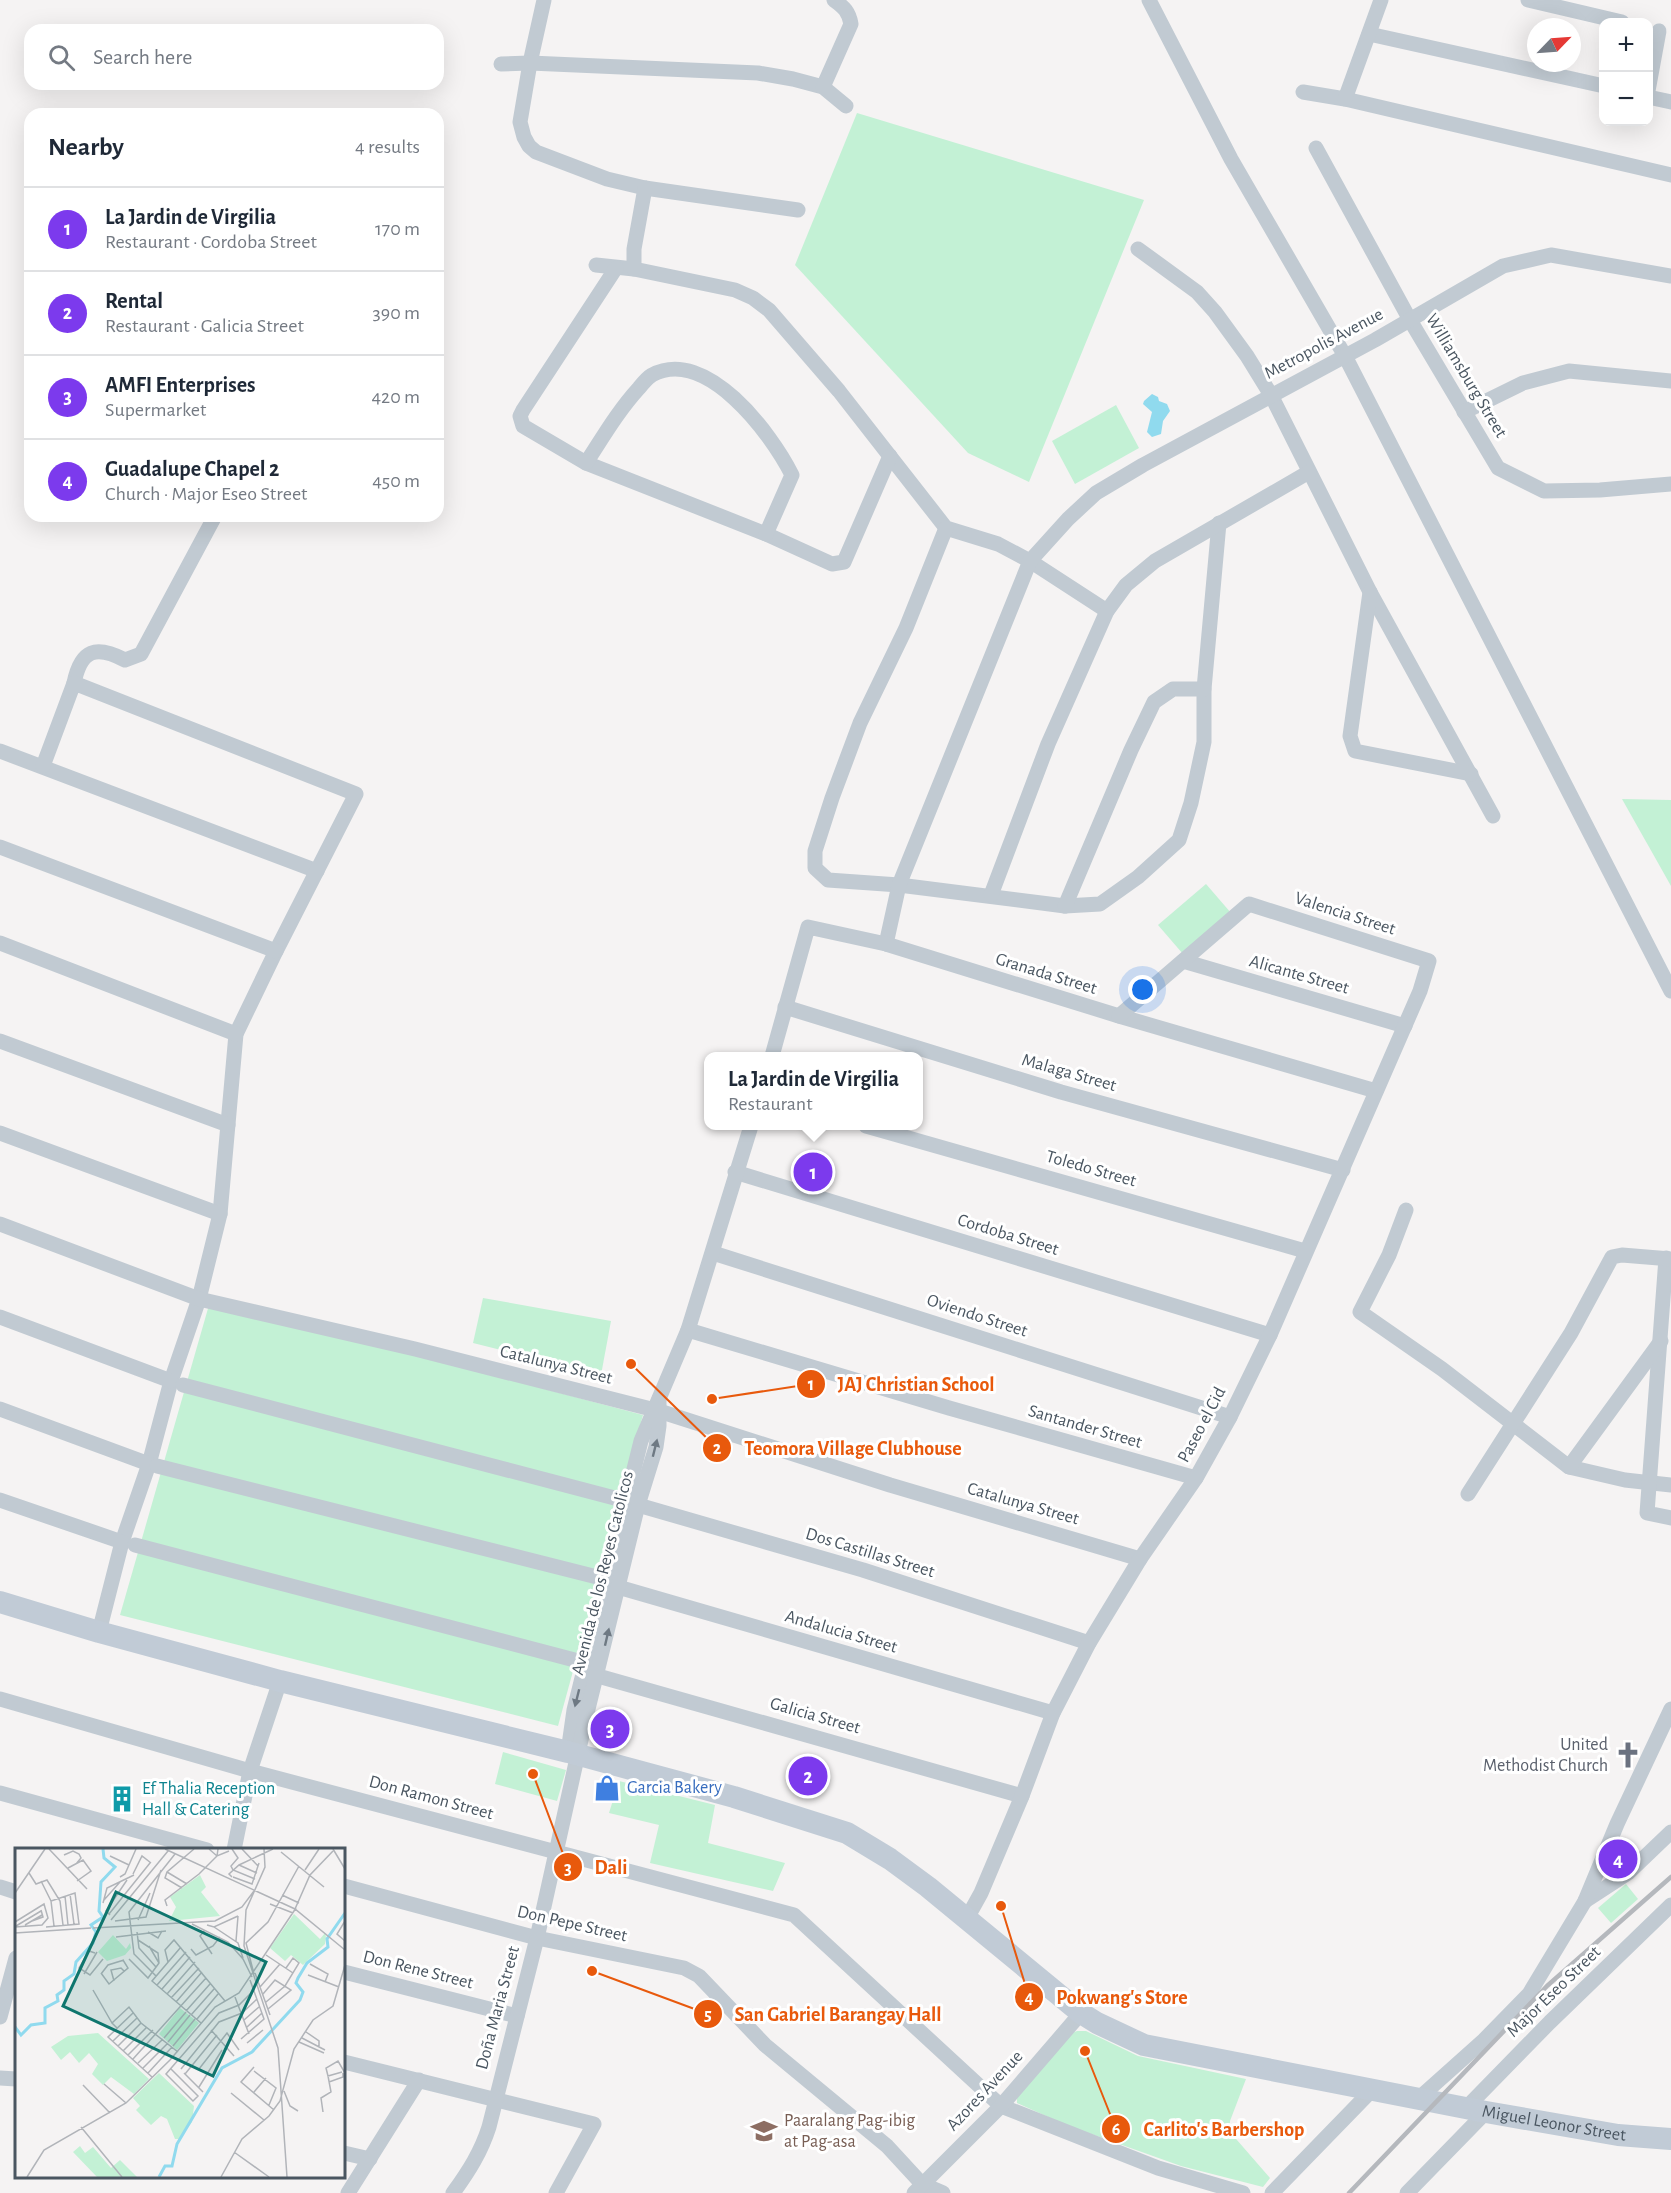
<!DOCTYPE html>
<html lang="en">
<head>
<meta charset="utf-8">
<style>
	:root { --surface:#fff; --page:#f2f2f3; --text:#1f2937; --muted:#747a83; --line:#e0e1e3; --accent:#7c3aed }
	body { margin:0; font-family:"Alegreya Sans",sans-serif; background:var(--page); color:var(--text) }
	.controls { position:absolute; right:18px; top:18px; display:grid; overflow:hidden; border-radius:12px; box-shadow:0 6px 24px #0002 }
	.controls button { width:54px; height:54px; display:grid; place-items:center; padding:0; border:0; border-bottom:2px solid var(--line); background:var(--surface); color:var(--text); font:30px sans-serif }
	.compass { position:absolute; left:1527px; top:18px; width:54px; height:54px; border-radius:50%; background:var(--surface); box-shadow:0 6px 24px #0002; rotate:65deg }
	.you { position:absolute; left:1143px; top:990px; width:21px; height:21px; margin:-15px; border:4px solid #fff; border-radius:50%; background:#1a73e8; box-shadow:0 0 0 9px #1a73e833 }
	.badge { display:grid; place-items:center; width:39px; height:39px; border-radius:50%; background:var(--accent); color:#fff; font-size:20px; font-weight:700 }
	.pin { position:absolute; translate:-50% -50%; border:3px solid #fff; box-shadow:0 2px 6px #0006 }
	.popup { position:absolute; left:704px; top:1052px; width:219px; height:78px; box-sizing:border-box; display:grid; place-content:center; border-radius:12px; background:var(--surface); filter:drop-shadow(0 2px 4px #0005); font-size:20px; white-space:nowrap; color:var(--muted) }
	.popup b { font-size:22px; color:var(--text) }
	.popup::after { content:''; position:absolute; left:50%; top:100%; margin-left:-12px; border:12px solid transparent; border-top-color:var(--surface) }
	.list { margin:0; padding:0; list-style:none }
	h2 { display:flex; justify-content:space-between; align-items:center; height:78px; margin:0; padding:0 24px; font-size:26px }
	h2 small { font-size:20px; font-weight:400; color:var(--muted) }
	.list li { display:grid; grid-template-columns:39px 1fr auto; gap:18px; align-items:center; box-sizing:border-box; height:84px; padding:0 24px; border-top:2px solid var(--line) }
	.list b { display:block; font-size:22px; white-space:nowrap }
	.list p { margin:0; font-size:20px; white-space:nowrap; color:var(--muted) }
	.list em { font-size:20px; font-style:normal; color:var(--muted) }
	.icon { flex:none; width:33px; height:33px; fill:none; stroke:currentColor; stroke-width:2; stroke-linecap:round; stroke-linejoin:round }
	.map { position:relative; flex:none; width:1671px; height:2193px; overflow:hidden }
	.search { position:absolute; background:var(--surface); box-shadow:0 6px 24px #0002; left:24px; top:24px; width:420px; height:66px; display:flex; align-items:center; gap:15px; box-sizing:border-box; padding:0 21px; border-radius:18px; color:var(--muted); font-size:22px }
	.panel { position:absolute; background:var(--surface); box-shadow:0 6px 24px #0002; left:24px; top:108px; width:420px; height:414px; border-radius:18px }
	.map>svg:first-child { display:block }
	.green { fill:#c3f1d5 }
	.water { fill:#90daee }
	.lines { fill:none; stroke-linecap:round; stroke-linejoin:round }
	.street { stroke:#c1cad2; stroke-width:15 }
	.secondary { stroke:#c1cbd6; stroke-width:22 }
	.rail { stroke:#b5b8bd; stroke-width:4.5 }
	.oneway { fill:#6e7983 }
	.labels { text-anchor:middle; dominant-baseline:central; stroke-width:6; stroke-linejoin:round; paint-order:stroke }
	.street-label { font-size:18px; fill:#4a5661; stroke:#fff }
	.worship-label { font-size:18px; fill:#5b616d; stroke:#fff; text-anchor:end }
	.shop-label { font-size:18px; fill:#366cbe; stroke:#fff; text-anchor:start }
	.culture-label { font-size:18px; fill:#0d838f; stroke:#fff; text-anchor:start }
	.education-label { font-size:18px; fill:#785e54; stroke:#fff; text-anchor:start }
	.inset-river { fill:none; stroke:#90daee; stroke-width:3 }
	.inset-road { fill:none; stroke:#b1b4b9; stroke-width:1.5 }
	.view { fill:#0f766e; fill-opacity:0.15; stroke:#0f766e; stroke-width:3 }
	.inset-edge { fill:none; stroke:#4a5661; stroke-width:3 }
	.leader { fill:none; stroke:#e8590c; stroke-width:2 }
	.callout-dot { fill:#e8590c; stroke:#fff; stroke-width:2 }
	.mark-label { font-size:18px; text-anchor:middle; font-weight:bold; fill:#fff }
	.callout-label { font-size:20px; text-anchor:middle; font-weight:bold; fill:#e8590c; stroke:#fff; stroke-width:6; stroke-linejoin:round; paint-order:stroke }
</style>
</head>
<body>
<div class="map">
<svg width="1671" height="2193" viewBox="0 0 1671 2193">
	<rect width="100%" height="100%" fill="#f5f3f3"/>
	<g class="green">
		<path d="M857,113L1144,200L1029,482L968,453L795,265Z"/>
		<path d="M1116,405L1139,448L1075,484L1052,441Z"/>
		<path d="M1622,799L1671,800V886Z"/>
		<path d="M1206,884L1231,913L1183,954L1158,925Z"/>
		<path d="M483,1298L611,1321L601,1375L473,1343Z"/>
		<path d="M209,1305L466,1368L643,1415L558,1726L120,1615Z"/>
		<path d="M503,1752L566,1770L557,1801L495,1784Z"/>
		<path d="M619,1781L715,1805L708,1843L785,1863L773,1891L650,1863L659,1825L609,1813Z"/>
		<path d="M1626,1884L1638,1899L1611,1923L1598,1908Z"/>
		<path d="M1077,2031H1086L1138,2056L1246,2079L1230,2121V2132L1270,2178L1263,2187L1181,2166L1066,2125L1017,2103V2095L1070,2034Z"/>
	</g>
	<path class="water" d="M1152,394L1158,397L1159,401L1167,404L1170,411L1163,421L1161,434L1152,437L1147,432L1152,412L1143,404L1144,401Z"/>
	<g class="lines">
		<g class="street">
			<path d="M544,0L530,63L520,122L524,137L529,146L536,152L607,179L645,188L798,210"/>
			<path d="M1149,0L1231,159L1345,356L1671,991"/>
			<path d="M1528,0L1622,22"/>
			<path d="M1369,34L1604,86"/>
			<path d="M501,64L530,63L758,73L793,79L823,87L846,106"/>
			<path d="M823,87L851,24C849,12 844,7 834,0"/>
			<path d="M1648,91L1659,31"/>
			<path d="M1303,92L1345,99L1671,175"/>
			<path d="M1648,97L1671,102"/>
			<path d="M1345,99L1381,0"/>
			<path d="M1316,148L1410,320L1498,468L1544,491L1600,490L1671,484"/>
			<path d="M1138,249L1197,292L1215,312L1247,356L1271,395L1370,592L1493,816"/>
			<path d="M596,265L634,269L735,290L753,298L769,310L839,391L946,528L998,544L1030,561L1107,611"/>
			<path d="M616,268L523,410L520,416L523,426L586,463L766,534L832,564L844,562L890,456"/>
			<path d="M634,269V249L645,188"/>
			<path d="M1464,412L1523,383L1569,371L1671,381"/>
			<path d="M586,463C603,437 618,411 639,388C643,383 647,378 652,375C706,346 771,433 792,475L766,534"/>
			<path d="M946,528L906,628L860,723L832,798L815,851V868L828,880L899,885L1065,906L1100,904L1138,877L1179,840L1191,803L1204,742V689L1219,523"/>
			<path d="M1370,592L1350,736L1355,751L1471,774"/>
			<path d="M74,683C81,649 96,645 125,660L141,654L215,516"/>
			<path d="M0,751L317,871"/>
			<path d="M43,766L74,683L356,794L276,951L236,1034L220,1214L199,1299L171,1381L149,1464L122,1542L99,1632"/>
			<path d="M0,847L276,951"/>
			<path d="M991,895L1048,744L1107,611L1126,585L1155,561L1309,472"/>
			<path d="M1065,906L1131,750L1154,702L1173,689H1204"/>
			<path d="M0,943L236,1034"/>
			<path d="M886,944L899,885L1030,561L1068,519L1096,493L1143,465L1375,340L1503,266L1551,255L1671,276"/>
			<path d="M1183,961L1405,1026"/>
			<path d="M785,1007L1061,1092L1343,1170"/>
			<path d="M0,1041L228,1125"/>
			<path d="M772,1056L808,927L886,944L1119,1016L1376,1091"/>
			<path d="M866,1126L1305,1251"/>
			<path d="M0,1133L220,1214"/>
			<path d="M735,1172L1270,1335"/>
			<path d="M1406,1210L1389,1255L1360,1312L1442,1369L1569,1467L1625,1480L1671,1485"/>
			<path d="M0,1224L199,1299L415,1349L659,1411L890,1485L1140,1559"/>
			<path d="M713,1253L1230,1417"/>
			<path d="M1666,1258L1647,1513L1671,1518"/>
			<path d="M0,1317L171,1381"/>
			<path d="M688,1330L949,1408L1196,1478"/>
			<path d="M183,1385L626,1501"/>
			<path d="M0,1409L149,1464"/>
			<path d="M157,1466L605,1579"/>
			<path d="M1569,1467L1661,1341"/>
			<path d="M1468,1494L1571,1333L1612,1257L1622,1255L1671,1259"/>
			<path d="M0,1500L122,1542"/>
			<path d="M638,1505L863,1570L1089,1643"/>
			<path d="M135,1545L586,1663"/>
			<path d="M618,1587L1053,1713"/>
			<path d="M598,1676L1022,1796"/>
			<path d="M0,1699L250,1771L794,1915L1001,2106L1158,2168L1243,2193"/>
			<path d="M568,1752L574,1710L641,1441L688,1330L751,1126"/>
			<path d="M0,1793L207,1850"/>
			<path d="M234,1850L250,1771L280,1681"/>
			<path d="M344,1886L537,1938L684,1968L699,1976L765,2045L887,2146L922,2184L943,2193"/>
			<path d="M0,1887L16,1892"/>
			<path d="M1585,1901L1628,1873L1671,1832"/>
			<path d="M966,1920L981,1893L1022,1796L1053,1713L1089,1643L1140,1559L1196,1478L1230,1417L1270,1335L1420,991L1429,961L1249,904L1119,1016"/>
			<path d="M344,1972L517,2016"/>
			<path d="M0,2017L16,1958"/>
			<path d="M344,2062L594,2124L556,2193"/>
			<path d="M0,2078L16,2079"/>
			<path d="M1418,2099L1484,2040L1529,1994L1585,1901L1617,1824L1671,1709"/>
			<path d="M1466,2108L1550,2022L1671,1905"/>
			<path d="M344,2153L370,2159"/>
			<path d="M348,2193L419,2080"/>
			<path d="M453,2193C469,2171 481,2152 489,2127L537,1938L587,1713L638,1505L656,1447L659,1426V1399"/>
			<path d="M914,2193L1001,2106L1081,2013"/>
			<path d="M1272,2193L1373,2089"/>
			<path d="M1407,2193L1486,2112"/>
		</g>
		<path class="secondary" id="s1" d="M0,1602L99,1632L280,1681L568,1752L734,1797L847,1833L890,1859L928,1887L1081,2013L1097,2023L1144,2045L1486,2112L1618,2135L1671,2139"/>
		<path class="rail" d="M1349,2193L1547,1986L1671,1877"/>
	</g>
	<defs><path id="oneway-solid" d="M-6-.8H1V-3.2L6.5 0L1 3.2V.8H-6Z" transform="scale(1.5)"/></defs>
	<g class="oneway">
		<use href="#oneway-solid" transform="translate(655 1448) rotate(-76)"/>
		<use href="#oneway-solid" transform="translate(607 1637) rotate(-77)"/>
		<use href="#oneway-solid" transform="translate(577 1698) rotate(104)"/>
	</g>
	<defs>
		<g id="church-bare" transform="scale(2.07)"><path d="M-1.2-6h2.4v3.5h3.3v2.4h-3.3V6h-2.4V-.1h-3.3v-2.4h3.3Z" fill="#6b7280" stroke="#fff" stroke-width="2.5" paint-order="stroke"/></g>
		<g id="shop-bare" transform="scale(2.07)"><path d="M-5-2.5h2.3a2.7 3.5 0 0 1 5.4 0H5L5.5 6h-11ZM-1.5-2.5h3a1.5 2.3 0 0 0-3 0Z" fill="#3f7fe0" stroke="#fff" stroke-width="2.5" paint-order="stroke"/></g>
		<g id="building-bare" transform="scale(2.07)"><path d="M-4-6H4V6H1V3H-1V6H-4ZM-2.5-4.3h1.7v1.8h-1.7ZM.8-4.3h1.7v1.8H.8ZM-2.5-1h1.7V.8h-1.7ZM.8-1h1.7V.8H.8Z" fill="#0f9aa8" stroke="#fff" stroke-width="2.5" paint-order="stroke"/></g>
		<g id="school-bare" transform="scale(2.07)"><path d="M0-5L7-2L0 1L-7-2ZM-4 1L0 2.5L4 1V4Q0 6-4 4Z" fill="#8d6e63" stroke="#fff" stroke-width="2.5" paint-order="stroke"/></g>
	</defs>
	<g fill-rule="evenodd">
		<use href="#church-bare" x="1628" y="1755"/>
		<use href="#shop-bare" x="607" y="1788"/>
		<use href="#building-bare" x="122" y="1799"/>
		<use href="#school-bare" x="764" y="2131"/>
	</g>
	<g class="labels">
		<g class="street-label">
			<text transform="translate(1324 344) rotate(-28)">Metropolis Avenue</text>
			<text transform="translate(1466 376) rotate(59)">Williamsburg Street</text>
			<text transform="translate(1345 914) rotate(18)">Valencia Street</text>
			<text transform="translate(1046 974) rotate(17)">Granada Street</text>
			<text transform="translate(1299 975) rotate(16)">Alicante Street</text>
			<text transform="translate(1069 1073) rotate(16)">Malaga Street</text>
			<text transform="translate(1091 1169) rotate(16)">Toledo Street</text>
			<text transform="translate(1008 1235) rotate(17)">Cordoba Street</text>
			<text transform="translate(977 1316) rotate(18)">Oviendo Street</text>
			<text transform="translate(556 1365) rotate(14)">Catalunya Street</text>
			<text transform="translate(1202 1425) rotate(-62)">Paseo el Cid</text>
			<text transform="translate(1085 1427) rotate(16)">Santander Street</text>
			<text transform="translate(1023 1504) rotate(16)">Catalunya Street</text>
			<text transform="translate(870 1553) rotate(17)">Dos Castillas Street</text>
			<text transform="translate(603 1573) rotate(-76)">Avenida de los Reyes Catolicos</text>
			<text transform="translate(841 1632) rotate(16)">Andalucia Street</text>
			<text transform="translate(815 1716) rotate(16)">Galicia Street</text>
			<text transform="translate(431 1798) rotate(15)">Don Ramon Street</text>
			<text transform="translate(572 1924) rotate(13)">Don Pepe Street</text>
			<text transform="translate(418 1970) rotate(14)">Don Rene Street</text>
			<text transform="translate(1554 1992) rotate(-44)">Major Eseo Street</text>
			<text transform="translate(498 2008) rotate(-75)">Doña Maria Street</text>
			<text transform="translate(985 2091) rotate(-47)">Azores Avenue</text>
			<text stroke="none"><textPath href="#s1" startOffset="1662">Miguel Leonor Street</textPath></text>
		</g>
		<g class="worship-label">
			<text x="1608" y="1745">United<tspan x="1608" dy="21">Methodist Church</tspan></text>
		</g>
		<g class="shop-label">
			<text x="627" y="1788">Garcia Bakery</text>
		</g>
		<g class="culture-label">
			<text x="142" y="1789">Ef Thalia Reception<tspan x="142" dy="21">Hall &amp; Catering</tspan></text>
		</g>
		<g class="education-label">
			<text x="784" y="2121">Paaralang Pag-ibig<tspan x="784" dy="21">at Pag-asa</tspan></text>
		</g>
	</g>
	<g transform="translate(15 1848)">
		<rect width="330" height="330" fill="#f5f3f3"/>
		<path d="M185,27L191,39L186,44L205,68L154,73L161,59L155,49ZM279,66L305,91L310,85L311,89L310,96L288,117L276,107L270,113L255,100ZM98,87L111,101L115,95L116,100L110,107L92,113L83,104ZM165,160L184,175L162,202L144,186ZM83,185L134,231L119,246L96,229L88,237L77,226L83,216L74,205L64,215L55,204L46,212L36,199L53,188ZM144,225L179,258L177,274L164,291H160L152,271L146,268L136,277L121,262L125,258L118,250ZM65,298L70,305L78,299L96,320L105,312L122,329H82L58,304Z" fill="#c3f1d5"/>
		<path class="inset-river" d="M0,179L6,187L16,177L30,175V160L43,153L42,147L49,142V133L59,126L61,114L78,95L81,84L76,77L88,69L84,63L86,34L100,19L89,10L88,1M144,329L150,318H157L162,296L207,220L237,204L285,152L288,144L281,135L283,130L292,115L313,99L312,91L330,65"/>
		<path class="inset-road" d="M34,1L72,41M150,1L280,61L330,102M194,1L202,8L214,3M217,1L223,10L216,18L218,22L240,31M227,1L243,18M249,1L250,19L231,62L229,98L263,200L272,329M318,1L330,21M266,4L309,39M49,7L58,3L64,6L66,10L61,16M95,8L114,17M224,17L242,25M53,20L68,12L76,23L62,33M290,22L304,1M152,24L172,36M14,25L21,36L32,32L45,53L48,77M118,26L127,8L136,15M105,29L110,26L121,1M217,29L214,26L224,17L258,1M218,29L237,36L244,15M26,33L36,53L39,78M167,40L150,30L152,24L179,1M0,45L30,1M55,46L59,76M267,47L284,55M50,48L53,77M89,52L105,34M88,55L92,40L119,27M255,56L278,65M152,58L150,52L184,26L202,8L203,1M280,61L295,27L318,3M94,66L135,15M95,67L91,63L112,32M96,72L153,3M123,72L135,45M17,73L28,69L26,62M100,73L131,69L146,22M330,73L322,86L330,93M0,74L29,56L33,70L27,77L0,79M177,76L213,94L228,111L237,129M10,77L27,67M192,77L199,79L223,68M1,78L26,63M31,79L64,76L60,45L36,53M199,79L223,95L228,110M78,80L200,73L227,59L239,43M190,82L185,88L197,106M122,84L124,100L141,119M133,84L143,90L147,83M0,85L76,80M101,89L151,83M221,93L223,68M134,98L144,115M166,99L137,133L186,175M176,101L181,107L198,98L205,89M80,105L74,103L64,120L75,127L88,111M251,107L278,125M114,111L133,130L144,115L143,105L123,92M153,114L150,102L159,92L210,153M295,116L313,126L310,134M86,125L94,136L113,120L108,112M240,125L255,167M69,126L82,104M86,126L93,117L109,112M239,126L231,95L253,74L284,18M293,127L324,139M141,128L119,106L114,64L160,6M99,133L96,122L106,120L109,123M142,137L171,104M245,139L265,116M147,141L175,109M78,142L97,175M152,146L180,114M248,146L260,132L276,142L253,161M220,149L234,186M156,150L184,120M161,154L187,124M251,154L270,138L284,115L278,110L271,120M171,163L195,136M118,165L93,189L137,229M176,167L199,141M182,171L203,146M229,172L244,159M232,179L247,165M102,180L97,175L114,159L126,175L163,204M196,182L219,208M291,184L304,193V198M149,190L171,164M287,190L310,202M226,191L249,171L235,132M98,193L122,170M153,194L175,167M284,194L309,205M232,195L248,182M103,198L126,175M158,198L180,171M108,203L132,179M113,207L138,182M118,211L191,130M123,215L148,191M239,219L226,234L259,262M128,220L153,195M156,221L183,248L178,253L151,226L204,165L224,157L239,142M166,221L204,174L227,165L242,151M184,221L212,185L224,202M239,223L261,240L254,257M327,224L313,228L311,220L323,213L330,225M133,225L157,199M169,225L188,244M170,226L202,187M314,234L328,229V225M89,236L111,255M68,237L95,265M184,239L207,202M269,243L275,258L283,263M239,244L251,230M216,245L249,272M308,264L306,250L316,244L313,228M66,279L107,329M219,304L254,329M12,329L29,302L111,255L155,212L200,159L224,145L281,60M206,329L227,291L254,268L265,253L279,201L298,172L318,158L330,117"/>
		<path class="view" d="M101,44L251,114L198,228L48,158Z"/>
		<rect width="330" height="330" class="inset-edge"/>
	</g>
	<path class="leader" d="M712 1399L811 1384M631 1364L717 1448M533 1774L568 1867M1001 1906L1029 1997M592 1971L708 2014M1085 2051L1116 2129"/>
	<g class="callout-dot">
		<circle cx="712" cy="1399" r="6"/>
		<circle cx="631" cy="1364" r="6"/>
		<circle cx="533" cy="1774" r="6"/>
		<circle cx="1001" cy="1906" r="6"/>
		<circle cx="592" cy="1971" r="6"/>
		<circle cx="1085" cy="2051" r="6"/>
		<circle cx="811" cy="1384" r="15"/>
		<circle cx="717" cy="1448" r="15"/>
		<circle cx="568" cy="1867" r="15"/>
		<circle cx="1029" cy="1997" r="15"/>
		<circle cx="708" cy="2014" r="15"/>
		<circle cx="1116" cy="2129" r="15"/>
	</g>
	<g class="mark-label">
		<text x="811" y="1390">1</text>
		<text x="717" y="1454">2</text>
		<text x="568" y="1874">3</text>
		<text x="1029" y="2003">4</text>
		<text x="708" y="2020">5</text>
		<text x="1116" y="2135">6</text>
	</g>
	<g class="callout-label">
		<text x="916" y="1391">JAJ Christian School</text>
		<text x="853" y="1455">Teomora Village Clubhouse</text>
		<text x="611" y="1874">Dali</text>
		<text x="1122" y="2004">Pokwang's Store</text>
		<text x="838" y="2021">San Gabriel Barangay Hall</text>
		<text x="1224" y="2136">Carlito's Barbershop</text>
	</g>
</svg>
<div class="controls">
<button>+</button>
<button>−</button>
</div>
<svg class="compass" viewBox="-18 -18 36 36"><path d="M0-13l5 13h-10z" fill="#e53935"/><path d="M0 13l5-13h-10z" fill="#747a83"/></svg>
<div class="you"></div>
<div class="pin badge" style="left:813px;top:1172px">1</div>
<div class="popup"><b>La Jardin de Virgilia</b>Restaurant</div>
<div class="pin badge" style="left:808px;top:1776px">2</div>
<div class="pin badge" style="left:610px;top:1729px">3</div>
<div class="pin badge" style="left:1618px;top:1859px">4</div>
<div class="search"><svg class="icon" aria-label="search" viewBox="0 0 24 24"><circle cx="10" cy="10" r="6"/><path d="M15 15l6 6"/></svg>Search here</div>
<section class="panel">
<h2>Nearby<small>4 results</small></h2>
<ul class="list">
<li><span class="badge">1</span><div><b>La Jardin de Virgilia</b><p>Restaurant · Cordoba Street</p></div><em>170 m</em></li>
<li><span class="badge">2</span><div><b>Rental</b><p>Restaurant · Galicia Street</p></div><em>390 m</em></li>
<li><span class="badge">3</span><div><b>AMFI Enterprises</b><p>Supermarket</p></div><em>420 m</em></li>
<li><span class="badge">4</span><div><b>Guadalupe Chapel 2</b><p>Church · Major Eseo Street</p></div><em>450 m</em></li>
</ul>
</section>
</div>
</body>
</html>
